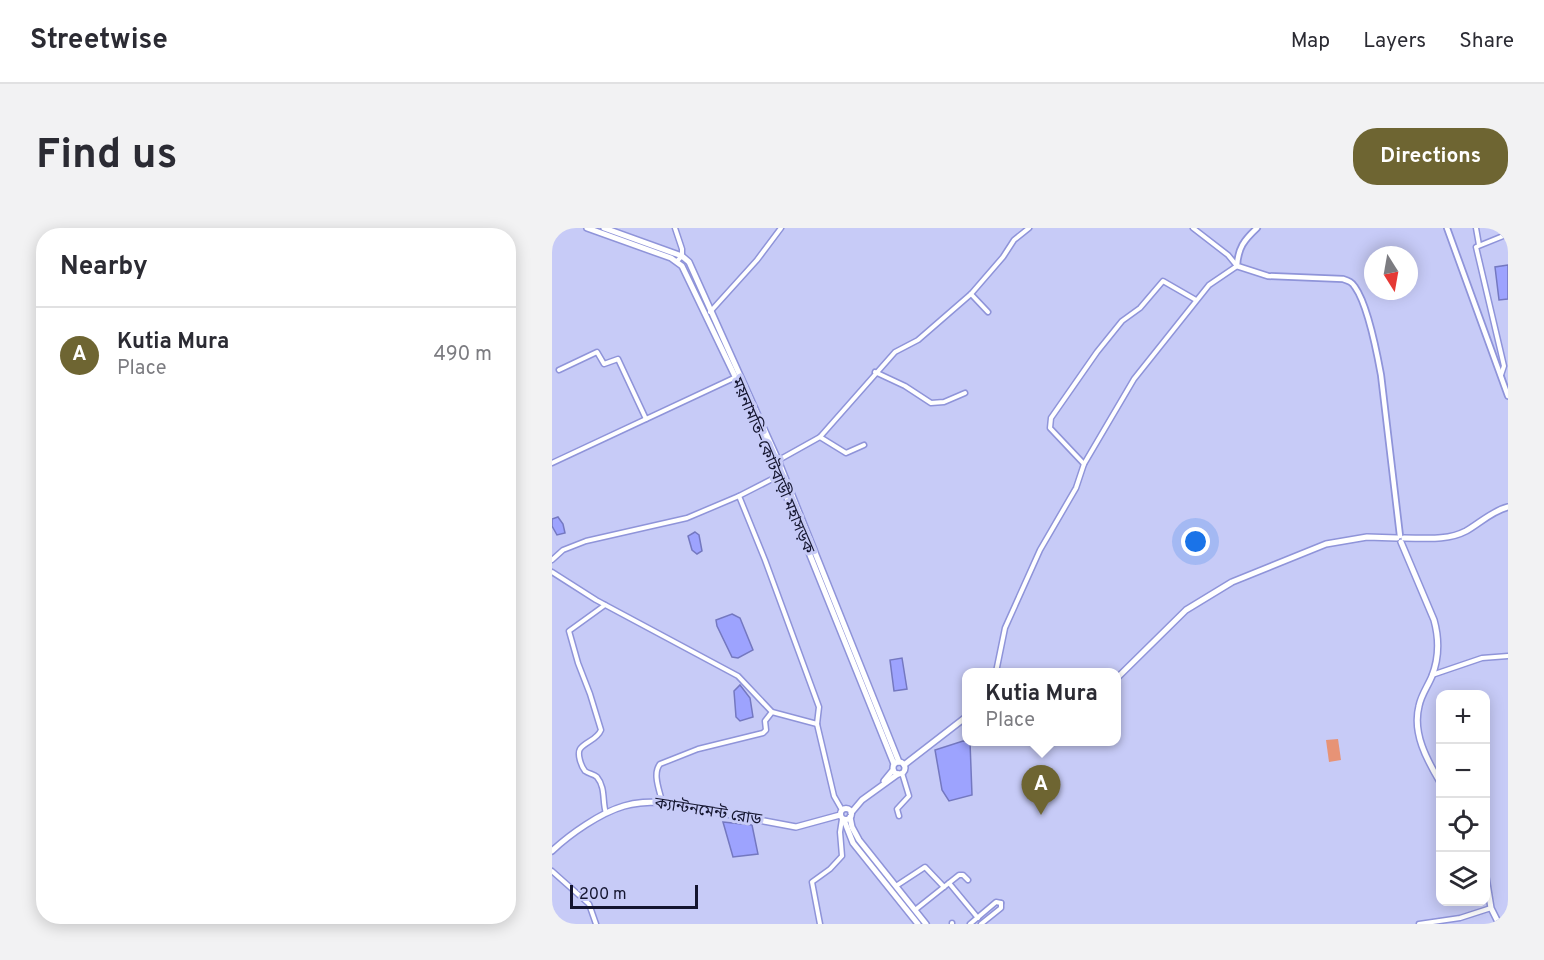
<!DOCTYPE html>
<html lang="en">
<head>
<meta charset="utf-8">
<style>
	:root { --surface:#fff; --page:#f2f2f3; --text:#2b2b33; --muted:#7c7c81; --line:#e1e1e2; --accent:#6e6532 }
	body { margin:0; font-family:Overpass,"Noto Sans Bengali",sans-serif; background:var(--page); color:var(--text) }
	.controls { position:absolute; right:18px; bottom:18px; display:grid; overflow:hidden; border-radius:12px; box-shadow:0 3px 15px #0003 }
	.controls button { width:54px; height:54px; display:grid; place-items:center; padding:0; border:0; border-bottom:2px solid var(--line); background:var(--surface); color:var(--text); font:30px sans-serif }
	.compass { position:absolute; left:812px; top:18px; width:54px; height:54px; border-radius:50%; background:var(--surface); box-shadow:0 3px 15px #0003; rotate:169deg }
	.scale { position:absolute; left:18px; bottom:15px; width:128px; box-sizing:border-box; padding-left:6px; border:3px solid #14152f; border-top:0; font-size:16px; line-height:21px; white-space:nowrap; color:#14152f; -webkit-text-stroke:4px #c7cbf7; paint-order:stroke }
	.you { position:absolute; left:644px; top:314px; width:21px; height:21px; margin:-15px; border:4px solid #fff; border-radius:50%; background:#1a73e8; box-shadow:0 0 0 9px #1a73e833 }
	.badge { display:grid; place-items:center; width:39px; height:39px; border-radius:50%; background:var(--accent); color:#fff; font-size:20px; font-weight:700 }
	.pin { position:absolute; translate:-50% -50px; filter:drop-shadow(0 2px 3px #0008) }
	.pin::after { content:''; position:absolute; top:32px; width:21px; height:18px; background:inherit; clip-path:polygon(0 0,100% 0,50% 100%) }
	.popup { position:absolute; left:410px; top:440px; width:159px; height:78px; box-sizing:border-box; display:grid; place-content:center; border-radius:12px; background:var(--surface); filter:drop-shadow(0 2px 4px #0005); font-size:20px; white-space:nowrap; color:var(--muted) }
	.popup b { font-size:22px; color:var(--text) }
	.popup::after { content:''; position:absolute; left:50%; top:100%; margin-left:-12px; border:12px solid transparent; border-top-color:var(--surface) }
	.list { margin:0; padding:0; list-style:none }
	h2 { display:flex; justify-content:space-between; align-items:center; height:78px; margin:0; padding:0 24px; font-size:26px }
	h2 small { font-size:20px; font-weight:400; color:var(--muted) }
	.list li { display:grid; grid-template-columns:39px 1fr auto; gap:18px; align-items:center; box-sizing:border-box; height:96px; padding:0 24px; border-top:2px solid var(--line) }
	.list b { display:block; font-size:22px; white-space:nowrap }
	.list p { margin:0; font-size:20px; white-space:nowrap; color:var(--muted) }
	.list em { font-size:20px; font-style:normal; color:var(--muted) }
	.icon { flex:none; width:33px; height:33px; fill:none; stroke:currentColor; stroke-width:2; stroke-linecap:round; stroke-linejoin:round }
	.map { position:relative; flex:none; width:956px; height:696px; overflow:hidden; border-radius:24px }
	header { display:flex; align-items:center; gap:36px; box-sizing:border-box; height:84px; padding:0 30px; background:var(--surface); border-bottom:2px solid var(--line) }
	header strong { font-size:28px }
	nav { display:flex; gap:33px; margin-inline-start:auto; font-size:21px }
	.intro { display:flex; align-items:center; justify-content:space-between; box-sizing:border-box; height:144px; padding:0 36px }
	h1 { margin:0; font-size:42px }
	.button { padding:15px 27px; border-radius:24px; background:var(--accent); color:#fff; font-size:21px; font-weight:700 }
	main { display:flex; gap:36px; padding:0 36px }
	aside { flex:1; background:var(--surface); border-radius:24px; box-shadow:0 3px 15px #0003 }
	.map>svg:first-child { display:block }
	.green { fill:#e79376 }
	.water { fill:#9da3fe; stroke:#7478c0; stroke-width:1.5 }
	.lines { fill:none; stroke-linecap:round; stroke-linejoin:round }
	.minor-casing { stroke:#8f94d9; stroke-width:7 }
	.tertiary-casing { stroke:#8f94d9; stroke-width:8 }
	.secondary-casing { stroke:#8f94d9; stroke-width:8 }
	.minor { stroke:#fff; stroke-width:4 }
	.tertiary { stroke:#fff; stroke-width:4.5 }
	.secondary { stroke:#fff; stroke-width:5 }
	.labels { text-anchor:middle; dominant-baseline:central; stroke-width:6; stroke-linejoin:round; paint-order:stroke }
	.street-label { font-size:16px; fill:#14152f; stroke:#c7cbf7 }
</style>
</head>
<body>
<header>
<strong>Streetwise</strong>
<nav><a>Map</a><a>Layers</a><a>Share</a></nav>
</header>
<div class="intro"><h1>Find us</h1><a class="button">Directions</a></div>
<main>
<aside>
<h2>Nearby<small></small></h2>
<ul class="list">
<li><span class="badge">A</span><div><b>Kutia Mura</b><p>Place</p></div><em>490 m</em></li>
</ul>
</aside>
<div class="map">
<svg width="956" height="696" viewBox="0 0 956 696">
	<rect width="100%" height="100%" fill="#c7cbf7"/>
	<path class="green" d="M786,511L789,532L777,534L774,512Z"/>
	<g class="water">
		<path d="M956,37V71L947,72L943,39Z"/>
		<path d="M6,289L11,296L13,305L5,307L0,298V291Z"/>
		<path d="M143,304L147,307L150,323L145,326L140,322L136,308Z"/>
		<path d="M180,386L188,390L201,422L186,430L180,429L165,398L164,392Z"/>
		<path d="M350,430L355,461L342,463L338,432Z"/>
		<path d="M188,457L198,470L201,489L188,493L184,489L182,463Z"/>
		<path d="M411,513L418,514L420,567L397,573L390,562L383,522Z"/>
		<path d="M171,594L200,597L206,626L181,629Z"/>
	</g>
	<g class="lines">
		<g class="minor-casing">
			<g id="minor">
				<path d="M123,0L130,21V28L125,33"/>
				<path d="M924,0L927,17"/>
				<path d="M419,66L436,84"/>
				<path d="M158,84L205,32L229,0"/>
				<path d="M7,142L45,124L52,136L66,131L94,191"/>
				<path d="M323,144L353,158L379,175L392,174L413,165"/>
				<path d="M949,147L952,138L924,19L956,6"/>
				<path d="M268,209L294,225L312,217"/>
				<path d="M225,233L268,209L343,124L366,112L419,66L451,29L462,12L477,0"/>
				<path d="M0,235L184,149"/>
				<path d="M532,236L498,200L499,190L545,124L570,93L588,80L611,53L644,72"/>
				<path d="M226,248L187,268L213,332L267,479L265,496"/>
				<path d="M0,332L11,322L34,313L135,290L187,268"/>
				<path d="M0,344L44,372L186,448L220,484L265,496L282,568L290,582"/>
				<path d="M53,377L17,403L26,435L38,466L49,502C45,512 34,513 28,521C25,526 29,538 33,543C37,546 42,546 45,549C54,560 50,574 54,585"/>
				<path d="M444,444L453,400L488,322L524,260L532,236L582,151L657,57L685,38L676,27L641,0"/>
				<path d="M880,447L930,430L956,428"/>
				<path d="M110,574C108,563 100,546 108,536L146,521L211,505L214,502L213,493L220,484"/>
				<path d="M347,588L345,581L357,568L350,545"/>
				<path d="M0,643L37,676L44,696"/>
				<path d="M397,655L426,690"/>
				<path d="M344,658L373,639L392,659"/>
				<path d="M363,682L407,647H411L416,652"/>
				<path d="M400,695V696"/>
				<path d="M268,696L260,654L278,641L290,628L288,604L290,591"/>
				<path d="M418,696L444,674L449,675"/>
				<path d="M429,696L449,680V675"/>
				<path d="M867,696L908,690L939,680"/>
			</g>
		</g>
		<g class="tertiary-casing">
			<g id="tertiary">
				<path d="M705,0C692,12 686,20 685,38L716,48L791,51C797,53 800,54 803,59C815,76 825,125 829,147L848,308"/>
				<path d="M895,0L956,168"/>
			</g>
		</g>
		<g class="secondary-casing">
			<g id="secondary">
				<path d="M35,0L119,30L130,38L202,188L342,536"/>
				<path d="M52,0L130,28L137,34L226,232L347,534"/>
				<path d="M852,310C872,310 895,313 914,303C928,295 940,283 956,279"/>
				<path d="M849,314L882,392C887,410 887,430 880,448C876,458 869,467 867,478C860,505 875,532 888,554"/>
				<path d="M564,451L634,382L680,354L774,316L815,309L845,310"/>
				<circle cx="347" cy="540" r="6"/>
				<path d="M352,537L414,489"/>
				<path d="M332,553L341,542"/>
				<circle cx="294" cy="586" r="5.5"/>
				<path d="M299,585L310,572L346,546"/>
				<path d="M298,589L300,599L307,612L374,696"/>
				<path d="M292,592L301,615L366,696"/>
				<path d="M0,623C18,606 48,585 72,578C85,574 97,574 110,574L244,599L288,587"/>
				<path d="M933,643L939,680L947,696"/>
			</g>
		</g>
		<use href="#minor" class="minor"/>
		<use href="#tertiary" class="tertiary"/>
		<use href="#secondary" class="secondary"/>
	</g>
	<g class="labels">
		<g class="street-label">
			<text transform="translate(220 238) rotate(67)">ময়নামতি–কোটবাড়ী মহাসড়ক</text>
			<text transform="translate(156 584) rotate(9)">ক্যান্টনমেন্ট রোড</text>
		</g>
	</g>
</svg>
<div class="controls">
<button>+</button>
<button>−</button>
<button><svg class="icon" aria-label="locate" viewBox="0 0 24 24"><circle cx="12" cy="12" r="6"/><path d="M12 2v4M12 18v4M2 12h4M18 12h4"/></svg></button>
<button><svg class="icon" aria-label="layers" viewBox="0 0 24 24"><path d="M12 4l9 5-9 5-9-5zM3 14l9 5 9-5"/></svg></button>
</div>
<svg class="compass" viewBox="-18 -18 36 36"><path d="M0-13l5 13h-10z" fill="#e53935"/><path d="M0 13l5-13h-10z" fill="#7c7c81"/></svg>
<div class="scale">200 m</div>
<div class="you"></div>
<div class="pin badge" style="left:489px;top:587px">A</div>
<div class="popup"><b>Kutia Mura</b>Place</div>
</div>
</main>
</body>
</html>
